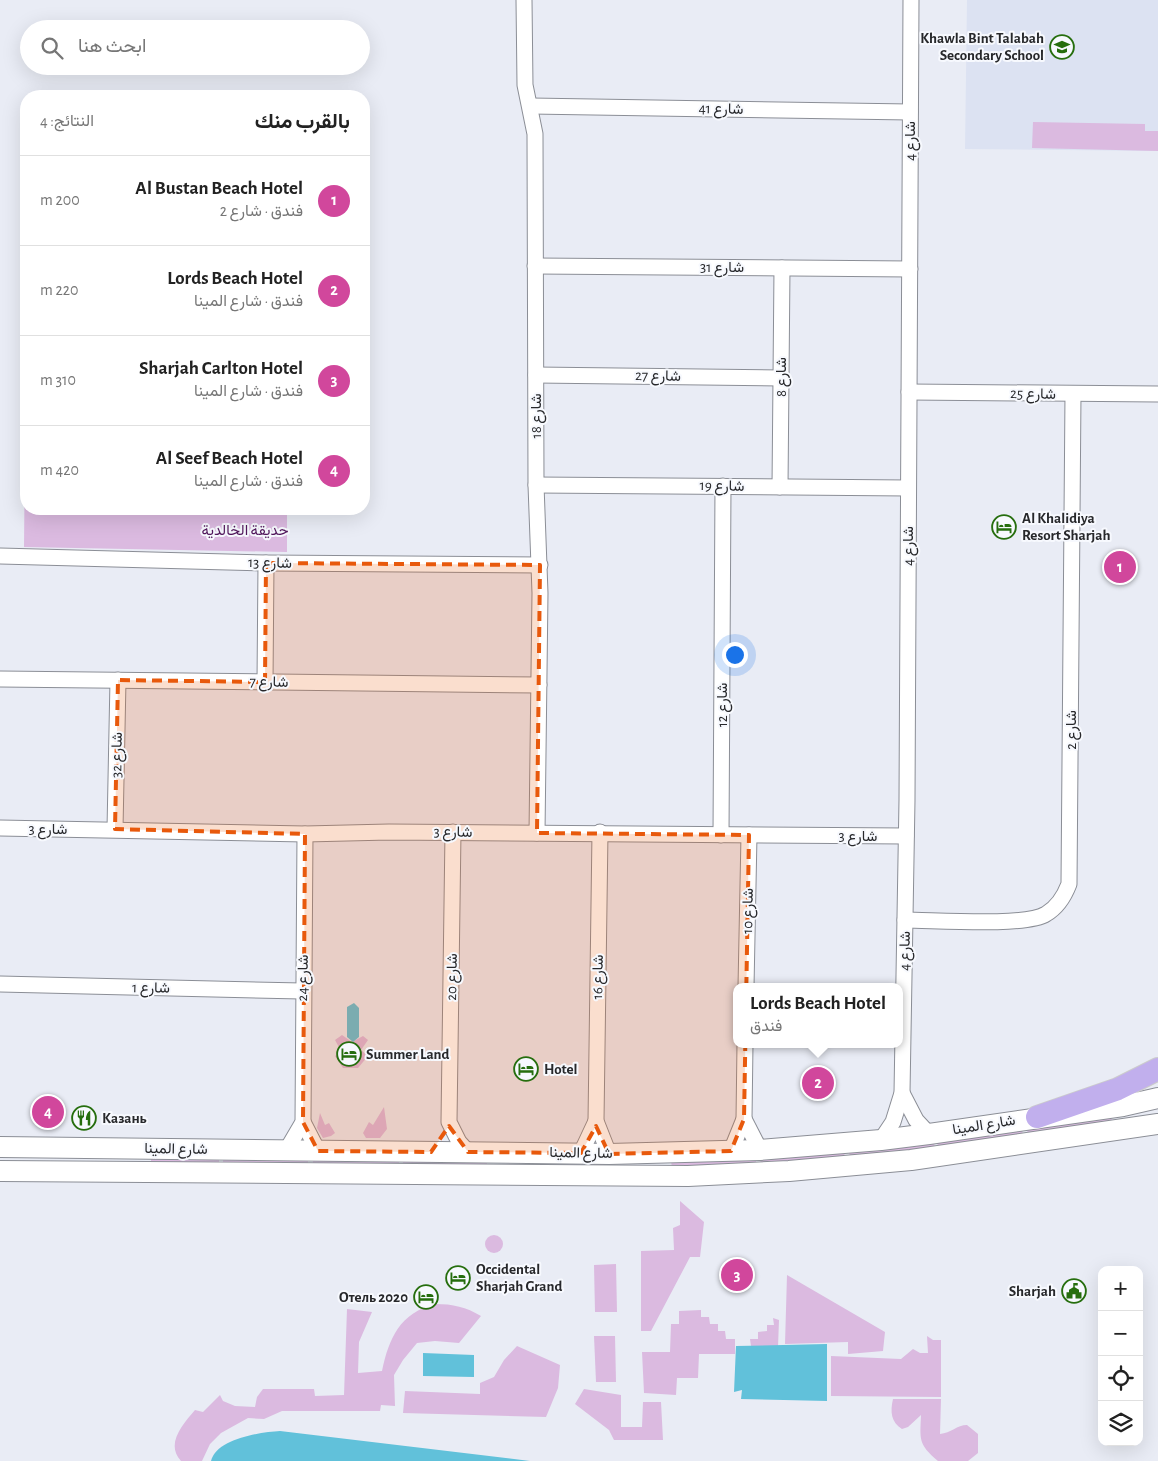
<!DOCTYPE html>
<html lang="ar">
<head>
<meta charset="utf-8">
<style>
	:root { --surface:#fff; --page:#f2f2f2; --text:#222; --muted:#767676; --line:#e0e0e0; --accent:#266e0e }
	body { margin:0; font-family:"Alegreya Sans",Vazirmatn,sans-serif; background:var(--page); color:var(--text); direction:rtl }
	.controls { position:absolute; right:15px; bottom:15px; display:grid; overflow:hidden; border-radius:10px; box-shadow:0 5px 20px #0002 }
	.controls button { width:45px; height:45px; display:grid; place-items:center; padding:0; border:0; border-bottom:1px solid var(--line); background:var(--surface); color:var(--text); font:25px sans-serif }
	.you { position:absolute; left:734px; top:654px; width:18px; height:18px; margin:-12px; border:4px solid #fff; border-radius:50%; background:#1a73e8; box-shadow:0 0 0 8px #1a73e833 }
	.badge { display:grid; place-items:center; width:32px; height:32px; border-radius:50%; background:var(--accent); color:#fff; font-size:16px; font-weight:700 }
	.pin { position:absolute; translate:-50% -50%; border:2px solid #fff; box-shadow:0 1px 5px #0006 }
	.popup { position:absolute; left:733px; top:983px; width:170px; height:65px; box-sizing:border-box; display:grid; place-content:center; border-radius:10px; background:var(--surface); filter:drop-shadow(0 1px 4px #0005); font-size:16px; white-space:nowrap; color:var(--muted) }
	.popup b { font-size:19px; color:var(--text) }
	.popup::after { content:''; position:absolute; left:50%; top:100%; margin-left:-10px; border:10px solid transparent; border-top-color:var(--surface) }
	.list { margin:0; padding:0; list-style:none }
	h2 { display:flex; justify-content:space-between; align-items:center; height:65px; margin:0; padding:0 20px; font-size:21px }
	h2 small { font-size:16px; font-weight:400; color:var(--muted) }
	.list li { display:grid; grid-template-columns:32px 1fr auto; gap:15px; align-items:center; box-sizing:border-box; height:90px; padding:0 20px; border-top:1px solid var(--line) }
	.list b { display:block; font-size:19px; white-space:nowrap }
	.list p { margin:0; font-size:16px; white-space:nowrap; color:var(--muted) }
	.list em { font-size:16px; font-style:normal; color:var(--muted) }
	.icon { flex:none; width:28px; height:28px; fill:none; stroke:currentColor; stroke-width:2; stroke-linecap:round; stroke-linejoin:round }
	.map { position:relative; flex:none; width:1158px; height:1461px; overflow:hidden; direction:ltr }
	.search { position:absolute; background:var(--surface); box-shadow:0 5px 20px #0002; left:20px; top:20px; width:350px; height:55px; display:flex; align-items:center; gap:12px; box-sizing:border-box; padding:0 18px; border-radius:28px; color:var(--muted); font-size:19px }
	.panel { position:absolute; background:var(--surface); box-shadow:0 5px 20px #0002; left:20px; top:90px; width:350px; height:425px; border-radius:20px; direction:rtl }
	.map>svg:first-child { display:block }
	.built { fill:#dce2f2 }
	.green { fill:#dbbae0 }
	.water { fill:#61c1da }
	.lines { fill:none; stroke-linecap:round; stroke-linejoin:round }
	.minor-casing { stroke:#8b8e96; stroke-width:17 }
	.secondary-casing { stroke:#8b8e96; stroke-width:22 }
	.primary-casing { stroke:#cbcbcc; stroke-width:24 }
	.minor { stroke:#fff; stroke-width:15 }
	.secondary { stroke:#fff; stroke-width:20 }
	.primary { stroke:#c1afed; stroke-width:22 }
	.marked { fill:#e8590c; fill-opacity:0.2; stroke:#e8590c; stroke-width:4; stroke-dasharray:10 6; stroke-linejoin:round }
	.labels { text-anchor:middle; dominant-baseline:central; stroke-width:4; stroke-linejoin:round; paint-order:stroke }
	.poi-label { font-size:15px; font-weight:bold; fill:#27282b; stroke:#f7f9fe; text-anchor:start }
	.street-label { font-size:15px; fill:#27282b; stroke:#f7f9fe }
	.park-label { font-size:15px; fill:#52175c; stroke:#f7f9fe }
</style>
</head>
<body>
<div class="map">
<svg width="1158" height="1461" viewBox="0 0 1158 1461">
	<rect width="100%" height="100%" fill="#e9ecf5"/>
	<path class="built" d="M967,0H1158V151L965,149Z"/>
	<g class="green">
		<path d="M1033,122L1145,124V131H1158V151L1032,148Z"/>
		<path d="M26,344V509H287V552L24,547Z"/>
		<path d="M342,1035L352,1042L363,1036L368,1040L361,1050L368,1056L358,1068H343L335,1056L341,1051L335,1040Z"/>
		<path d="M384,1107L387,1129L380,1138H366L363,1133L369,1122L373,1125Z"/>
		<path d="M320,1113L325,1125L329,1123L335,1133L331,1136L323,1138L317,1128Z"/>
		<path d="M1111,1115L1112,1122L1028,1135L1027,1129Z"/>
		<path d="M1022,1129L1023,1136L938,1148L937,1141Z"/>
		<path d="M934,1142L935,1149L850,1158L849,1151Z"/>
		<path d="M844,1151L845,1158L761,1165L760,1158Z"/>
		<path d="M151,1157L219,1158V1164H151Z"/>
		<path d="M223,1158L308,1159V1166L223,1165Z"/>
		<path d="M756,1158V1165L672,1168L671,1161Z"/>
		<rect x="313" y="1159" width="86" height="7"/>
		<path d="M403,1159L487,1160V1167H403Z"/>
		<path d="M680,1201L704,1222L700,1257H690L651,1331H641V1251L674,1250L673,1228L680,1225Z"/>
		<circle cx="494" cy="1244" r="9"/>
		<path d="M616,1264L617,1312H595L594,1265Z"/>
		<path d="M787,1275L885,1332L883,1351L848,1354V1342L785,1344Z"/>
		<path d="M435,1304C453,1304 466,1307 481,1316L459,1343L435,1341L417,1343L403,1360L394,1375L395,1406L381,1405L380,1411H282L264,1419L248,1418L221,1433L210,1444L202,1461H181C165,1444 183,1424 195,1410L203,1412L220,1395L223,1401L235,1406L255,1407L257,1397L263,1389H314L315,1396L344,1395L347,1309L372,1312L359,1342L358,1373L382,1371C389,1338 400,1313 435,1304Z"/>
		<path d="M701,1310V1317H709L710,1324H718V1331H725L726,1339H735V1354H699L698,1378H677L676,1395L644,1393L642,1352H670L671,1324H679V1311Z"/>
		<path d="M773,1318L779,1320L778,1347L751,1346L750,1339H758V1332L767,1331V1325H774Z"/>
		<path d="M594,1336H615L616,1382H596Z"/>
		<path d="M927,1336L933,1340H941V1397L831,1396V1356L901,1359L913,1349L920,1353H928Z"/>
		<path d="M517,1346L560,1365L558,1388L546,1417L403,1413L405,1391L480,1394V1383L494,1377L504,1360Z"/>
		<path d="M584,1389L621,1395V1427H642L643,1402H661L663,1440H614L609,1430L575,1404Z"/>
		<path d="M893,1399H941L940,1434C951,1433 957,1425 967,1425L978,1434V1453L968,1461H938C918,1444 920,1440 921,1415L908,1427L902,1429C891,1422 890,1412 893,1399Z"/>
	</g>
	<g class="water">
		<path d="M354,1003L359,1008V1037L353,1042L347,1037V1007Z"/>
		<path d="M827,1344V1401L741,1399L742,1390L734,1392L736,1346Z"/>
		<path d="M423,1353L474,1355V1377L423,1376Z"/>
		<path d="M280,1431L530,1461H211C216,1439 260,1432 280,1431Z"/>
	</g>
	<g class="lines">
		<g class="minor-casing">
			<g id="minor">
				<path d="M524,0L525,85L535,134L536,485L540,593L537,833"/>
				<path d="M531,106L910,112"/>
				<path d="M535,266L910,269"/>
				<path d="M536,375L781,378"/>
				<path d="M909,392L1158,394"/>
				<path d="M536,485L908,488"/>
				<path d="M780,487L782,268"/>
				<path d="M0,556L266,563L540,565"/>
				<path d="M0,679L539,685"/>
				<path d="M265,682L266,563"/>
				<path d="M0,828L305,834L389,832L906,836"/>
				<path d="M115,829L118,680"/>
				<path d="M453,832L449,1122L459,1142L468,1152"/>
				<path d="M600,832L596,1121L609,1154"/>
				<path d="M721,835L723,486"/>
				<path d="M905,920C934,920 1026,927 1046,914C1058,907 1064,897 1069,884L1073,394"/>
				<path d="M0,984L302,991"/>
				<path d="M746,987L749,835"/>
				<path d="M902,1093L916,1120L929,1134"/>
				<path d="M744,1119L760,1150"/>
				<path d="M303,1122L318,1151"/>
				<path d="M881,1140L893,1122L902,1093L907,800L911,0"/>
				<path d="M286,1151L303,1122L305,834"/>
				<path d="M731,1151L744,1119L745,1044"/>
				<path d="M581,1153L596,1121"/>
			</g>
		</g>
		<g class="secondary-casing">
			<g id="secondary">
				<path d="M0,1147L609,1154L760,1150L881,1140L929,1134L1123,1106L1158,1098"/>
				<path d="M0,1171L688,1176L789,1171L911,1160L1158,1124"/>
			</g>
		</g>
		<g class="primary-casing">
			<path id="primary" d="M1037,1117L1118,1089L1158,1069"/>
		</g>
		<use href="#minor" class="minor"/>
		<use href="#secondary" class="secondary"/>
		<use href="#primary" class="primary"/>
	</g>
	<path class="marked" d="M266,563L540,565L537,833L749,835L744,1119L731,1151L609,1154L596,1126L581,1153L468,1152L449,1126L431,1152L318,1151L303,1122L305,834L115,829L118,680L265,682Z"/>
	<defs>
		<g id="school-ring" transform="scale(1.25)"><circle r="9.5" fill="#f7f9fe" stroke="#266e0e" stroke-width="1.5"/><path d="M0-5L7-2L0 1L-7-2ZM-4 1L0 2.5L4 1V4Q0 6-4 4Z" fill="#266e0e"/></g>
		<g id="hotel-ring" transform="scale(1.25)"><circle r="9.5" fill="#f7f9fe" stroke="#266e0e" stroke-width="1.5"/><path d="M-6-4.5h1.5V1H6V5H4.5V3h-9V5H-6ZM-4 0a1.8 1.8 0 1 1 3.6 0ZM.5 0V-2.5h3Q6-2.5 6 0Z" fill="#266e0e"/></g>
		<g id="restaurant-ring" transform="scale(1.25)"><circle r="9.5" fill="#f7f9fe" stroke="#266e0e" stroke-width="1.5"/><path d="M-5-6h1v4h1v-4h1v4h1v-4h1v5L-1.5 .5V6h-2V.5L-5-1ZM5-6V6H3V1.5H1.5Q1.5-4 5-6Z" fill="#266e0e"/></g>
		<g id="civic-ring" transform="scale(1.25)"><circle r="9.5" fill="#f7f9fe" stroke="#266e0e" stroke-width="1.5"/><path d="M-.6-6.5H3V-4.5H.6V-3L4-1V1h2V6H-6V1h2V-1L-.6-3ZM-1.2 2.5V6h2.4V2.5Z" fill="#266e0e"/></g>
	</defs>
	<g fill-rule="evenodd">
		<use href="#school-ring" x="1062" y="47"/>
		<use href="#hotel-ring" x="1004" y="527"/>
		<use href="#hotel-ring" x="349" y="1054"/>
		<use href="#hotel-ring" x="526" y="1069"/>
		<use href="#restaurant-ring" x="84" y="1118"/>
		<use href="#hotel-ring" x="458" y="1278"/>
		<use href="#civic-ring" x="1074" y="1291"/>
		<use href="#hotel-ring" x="426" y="1297"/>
	</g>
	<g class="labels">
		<g class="poi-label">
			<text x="1044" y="38" text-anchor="end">Khawla Bint Talabah<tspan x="1044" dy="17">Secondary School</tspan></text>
			<text x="1022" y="518">Al Khalidiya<tspan x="1022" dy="17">Resort Sharjah</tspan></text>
			<text x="366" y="1054">Summer Land</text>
			<text x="544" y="1069">Hotel</text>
			<text x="102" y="1118">Казань</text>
			<text x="476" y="1269">Occidental<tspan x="476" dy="17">Sharjah Grand</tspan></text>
			<text x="1056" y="1291" text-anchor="end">Sharjah</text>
			<text x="408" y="1297" text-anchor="end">Отель 2020</text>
		</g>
		<g class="street-label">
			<text transform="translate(721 109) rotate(1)">شارع 41</text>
			<text transform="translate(910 141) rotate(-90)">شارع 4</text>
			<text x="722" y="267">شارع 31</text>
			<text transform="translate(658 376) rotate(1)">شارع 27</text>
			<text transform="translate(781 377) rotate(-90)">شارع 8</text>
			<text transform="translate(1033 394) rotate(1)">شارع 25</text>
			<text transform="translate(536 416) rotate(-90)">شارع 18</text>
			<text transform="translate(722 486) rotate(1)">شارع 19</text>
			<text transform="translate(908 546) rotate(-90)">شارع 4</text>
			<text transform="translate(270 563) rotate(1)">شارع 13</text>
			<text transform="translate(269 682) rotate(1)">شارع 7</text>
			<text transform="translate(722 705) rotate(-90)">شارع 12</text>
			<text transform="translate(1071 730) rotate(-90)">شارع 2</text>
			<text transform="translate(117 755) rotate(-89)">شارع 32</text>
			<text x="48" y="829">شارع 3</text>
			<text transform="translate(453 832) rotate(1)">شارع 3</text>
			<text x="858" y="836">شارع 3</text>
			<text transform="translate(748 911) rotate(-89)">شارع 10</text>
			<text transform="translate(905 951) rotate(-89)">شارع 4</text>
			<text transform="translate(452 977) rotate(-89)">شارع 20</text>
			<text transform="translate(598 977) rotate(-89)">شارع 16</text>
			<text transform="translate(303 978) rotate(-89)">شارع 24</text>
			<text transform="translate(151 988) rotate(1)">شارع 1</text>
			<text transform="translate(984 1125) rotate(-9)">شارع المينا</text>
			<text transform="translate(176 1149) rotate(1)">شارع المينا</text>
			<text transform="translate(581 1153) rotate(1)">شارع المينا</text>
		</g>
		<g class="park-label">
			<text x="245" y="530">حديقة الخالدية</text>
		</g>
	</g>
</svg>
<div class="controls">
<button>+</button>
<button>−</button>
<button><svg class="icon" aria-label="locate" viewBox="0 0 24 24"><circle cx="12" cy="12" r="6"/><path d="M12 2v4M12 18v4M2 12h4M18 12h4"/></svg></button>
<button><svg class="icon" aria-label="layers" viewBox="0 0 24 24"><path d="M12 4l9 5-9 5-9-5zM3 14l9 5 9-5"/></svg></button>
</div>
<div class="you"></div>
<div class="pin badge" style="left:1120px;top:567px;background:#d1479c">1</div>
<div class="pin badge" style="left:818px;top:1083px;background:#d1479c">2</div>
<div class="popup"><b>Lords Beach Hotel</b>فندق</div>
<div class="pin badge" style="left:737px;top:1275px;background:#d1479c">3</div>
<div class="pin badge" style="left:48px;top:1112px;background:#d1479c">4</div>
<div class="search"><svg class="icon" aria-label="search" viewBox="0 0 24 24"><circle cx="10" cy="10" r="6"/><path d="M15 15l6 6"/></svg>ابحث هنا</div>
<section class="panel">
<h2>بالقرب منك<small>النتائج: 4</small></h2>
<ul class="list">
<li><span class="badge" style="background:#d1479c">1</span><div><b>Al Bustan Beach Hotel</b><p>فندق · شارع 2</p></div><em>200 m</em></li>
<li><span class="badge" style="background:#d1479c">2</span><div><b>Lords Beach Hotel</b><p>فندق · شارع المينا</p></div><em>220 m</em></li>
<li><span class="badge" style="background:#d1479c">3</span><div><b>Sharjah Carlton Hotel</b><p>فندق · شارع المينا</p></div><em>310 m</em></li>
<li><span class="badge" style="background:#d1479c">4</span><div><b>Al Seef Beach Hotel</b><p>فندق · شارع المينا</p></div><em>420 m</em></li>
</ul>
</section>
</div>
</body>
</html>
